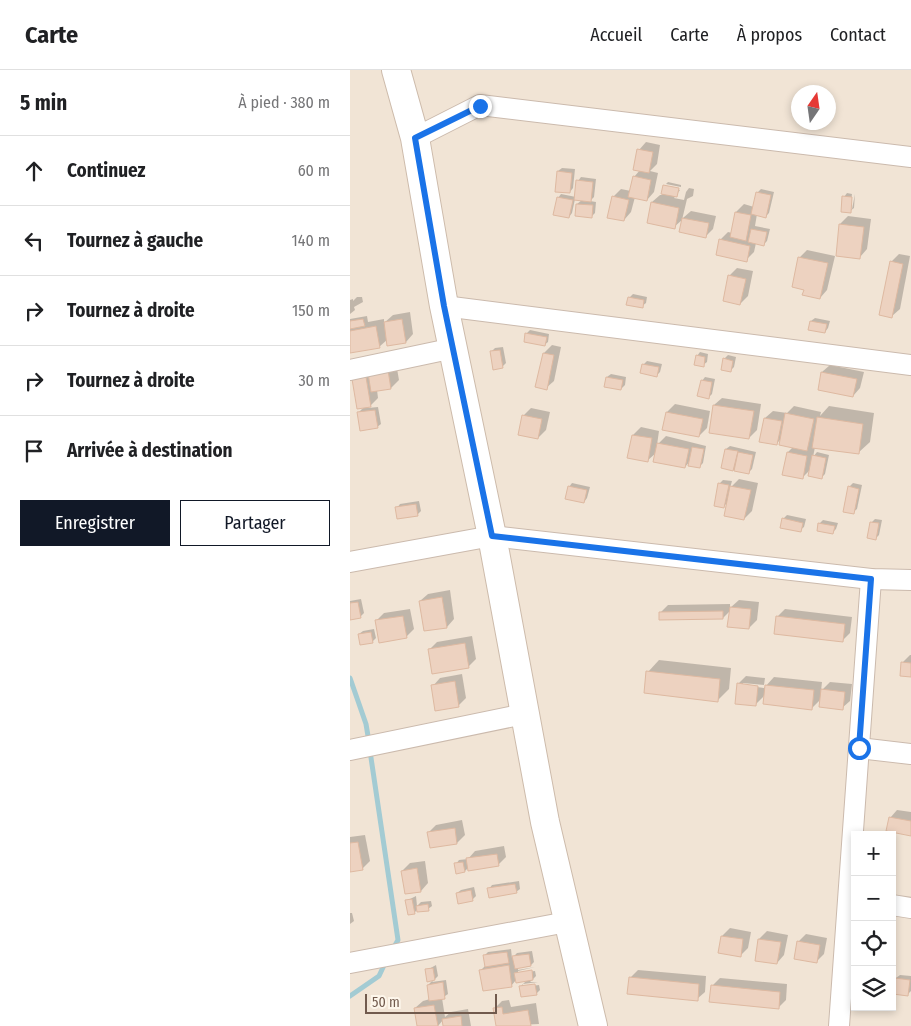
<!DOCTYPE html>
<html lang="fr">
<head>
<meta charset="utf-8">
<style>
	:root { --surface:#fff; --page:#f6f6f6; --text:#202124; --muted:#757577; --line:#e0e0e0; --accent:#111827 }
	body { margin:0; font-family:"Fira Sans Condensed",sans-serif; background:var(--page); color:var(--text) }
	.controls { position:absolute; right:15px; bottom:15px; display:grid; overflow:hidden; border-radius:0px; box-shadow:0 2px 8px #0003 }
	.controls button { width:45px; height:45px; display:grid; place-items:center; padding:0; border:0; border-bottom:1px solid var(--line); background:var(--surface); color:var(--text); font:25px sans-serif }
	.compass { position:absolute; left:441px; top:15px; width:45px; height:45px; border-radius:50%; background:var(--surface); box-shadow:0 2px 8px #0003; rotate:13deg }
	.scale { position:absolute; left:15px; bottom:12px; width:132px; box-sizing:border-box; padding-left:5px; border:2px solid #715a4d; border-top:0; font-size:14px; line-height:18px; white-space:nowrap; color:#715a4d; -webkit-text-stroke:4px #fdf6eb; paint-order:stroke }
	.stop { position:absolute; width:15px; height:15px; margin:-11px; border:4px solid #1a73e8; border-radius:50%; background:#fff }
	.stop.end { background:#1a73e8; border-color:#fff; box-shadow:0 1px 5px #0008 }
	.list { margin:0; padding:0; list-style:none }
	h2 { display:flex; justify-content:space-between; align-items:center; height:65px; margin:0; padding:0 20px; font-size:21px }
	h2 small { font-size:16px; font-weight:400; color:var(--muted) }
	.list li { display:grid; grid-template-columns:32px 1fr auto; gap:15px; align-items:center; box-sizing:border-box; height:70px; padding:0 20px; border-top:1px solid var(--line) }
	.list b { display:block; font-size:19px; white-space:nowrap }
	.list em { font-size:16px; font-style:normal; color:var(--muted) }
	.actions { display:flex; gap:10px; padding:15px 20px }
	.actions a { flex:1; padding:11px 0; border:1px solid var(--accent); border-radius:0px; text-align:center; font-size:18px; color:var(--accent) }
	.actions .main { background:var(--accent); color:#fff }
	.icon { flex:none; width:28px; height:28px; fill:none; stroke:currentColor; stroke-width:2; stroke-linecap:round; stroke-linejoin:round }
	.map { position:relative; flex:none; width:561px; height:956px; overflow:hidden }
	header { display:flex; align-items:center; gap:30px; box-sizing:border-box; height:70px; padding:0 25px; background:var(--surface); border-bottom:1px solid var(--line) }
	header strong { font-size:24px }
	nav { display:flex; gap:28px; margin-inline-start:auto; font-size:18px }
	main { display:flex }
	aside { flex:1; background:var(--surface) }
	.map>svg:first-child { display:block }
	.residential { fill:#f1e4d5; fill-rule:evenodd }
	.shadow { fill:#0003 }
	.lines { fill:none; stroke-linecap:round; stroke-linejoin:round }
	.stream { stroke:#a3cbd3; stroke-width:5 }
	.building { fill:#edd2c0; stroke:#deb9a1 }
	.street-casing { stroke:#cbbaad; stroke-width:22 }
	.secondary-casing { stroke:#cdbbab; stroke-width:30 }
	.street { stroke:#fff; stroke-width:20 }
	.secondary { stroke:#fff; stroke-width:28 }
	.route { stroke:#1a73e8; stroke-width:6 }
</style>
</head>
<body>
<header>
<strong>Carte</strong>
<nav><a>Accueil</a><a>Carte</a><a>À propos</a><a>Contact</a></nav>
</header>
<main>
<aside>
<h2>5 min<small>À pied · 380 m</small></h2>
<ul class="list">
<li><svg class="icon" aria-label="ahead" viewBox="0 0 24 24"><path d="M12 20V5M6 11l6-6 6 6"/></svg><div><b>Continuez</b></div><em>60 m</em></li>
<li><svg class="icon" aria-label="left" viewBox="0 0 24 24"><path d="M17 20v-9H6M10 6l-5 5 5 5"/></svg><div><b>Tournez à gauche</b></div><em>140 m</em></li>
<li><svg class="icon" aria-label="right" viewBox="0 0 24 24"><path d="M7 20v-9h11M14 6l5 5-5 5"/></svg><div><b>Tournez à droite</b></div><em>150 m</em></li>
<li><svg class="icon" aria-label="right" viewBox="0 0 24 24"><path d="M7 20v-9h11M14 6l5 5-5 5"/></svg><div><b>Tournez à droite</b></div><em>30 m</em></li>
<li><svg class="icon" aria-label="arrive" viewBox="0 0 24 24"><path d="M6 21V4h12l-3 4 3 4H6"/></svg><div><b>Arrivée à destination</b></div></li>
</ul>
<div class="actions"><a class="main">Enregistrer</a><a>Partager</a></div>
</aside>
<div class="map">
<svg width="561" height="956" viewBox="0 0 561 956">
	<rect width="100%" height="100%" fill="#faf2e5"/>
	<path class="residential" d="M0,0H561V956H0ZM448,22H478V52H448ZM505,765H542V937H505Z"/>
	<g class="shadow">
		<path d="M296,72L310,75L307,94L300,101L308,103L304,122L297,130L285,127L281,142L274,150L263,127L271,119L281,121L284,107L290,100L289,80Z"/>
		<path d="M212,98L225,99L223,118L220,122L208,101Z"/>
		<path d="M231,107L246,109L244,127L240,131L246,132L245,143L241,147L227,134L232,130L225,129L222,143L219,147L208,128L211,124L226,127L228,111Z"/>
		<path d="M318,112L331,115V117L316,114Z"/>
		<path d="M315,115V117L330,120L324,128L334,130L336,122L339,118L344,119L343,126L337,129L332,150L324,157L302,132L310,125H312Z"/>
		<path d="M411,119L424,122L419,143L416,146L407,144L405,156L420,159L417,171L414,174L406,173L404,182L396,190L370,170L378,162L382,163L386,142L394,134L404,137L407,123Z"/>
		<path d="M497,123L502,124L500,139H502L505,124L504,138L500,141L494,127Z"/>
		<path d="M341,141L366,146L363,159L355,167L333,148Z"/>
		<path d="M498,146L521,149L517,179L510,187L490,154Z"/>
		<path d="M457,180L485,186L477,220L470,228L455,219L444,216L450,187Z"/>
		<path d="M549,184L560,186L550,239L542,246L541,192Z"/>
		<path d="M387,198L403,201L398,226L390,234L380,205Z"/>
		<path d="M283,224L297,227L296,233L292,236L279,228Z"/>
		<path d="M7,227H12L13,232L4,237L5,240L0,244V230L3,229V231Z"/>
		<path d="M60,242L63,264L56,272L38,269L29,277L0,282V249L17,246L18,252L34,249V253L43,245Z"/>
		<path d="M465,248L480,251L478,258L475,262L461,251Z"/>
		<path d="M180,260L199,264L198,272L194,275L175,271L177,263Z"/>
		<path d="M202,275L211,277L204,311L196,318L194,283Z"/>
		<path d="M153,277L156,293L152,297L141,282L145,278Z"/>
		<path d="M350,282L358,284L357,292L353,295L347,286Z"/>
		<path d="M378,285L386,287L384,297L380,301L374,289Z"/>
		<path d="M297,291L312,294L310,302L307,305L293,295Z"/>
		<path d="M46,293L49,310L41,318L27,320L28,328L18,338L28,337L31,354L27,357L8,343L14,337L11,302Z"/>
		<path d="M480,295L514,302L510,318L503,326L472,302Z"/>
		<path d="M261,304L276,307L275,315L271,319L257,307Z"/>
		<path d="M355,307L365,309L362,324L359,327L352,311Z"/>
		<path d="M372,328L411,334L407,360L399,368L364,335Z"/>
		<path d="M325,334L360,341L357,358L349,366L314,359L317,342Z"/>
		<path d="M444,336L471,342L470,346L479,336L524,343L520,372L508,383L465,377L463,387L467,382L479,385L475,404L472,407L460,400L452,408L438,382L443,377L431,369L426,374L415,348L423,341L437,343Z"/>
		<path d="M181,338L200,342L196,360L188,368L174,345Z"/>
		<path d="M291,357L309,361L307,375L316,366L356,376L353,393L349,397L340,391L335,397L307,382L297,391L283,365Z"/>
		<path d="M380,376L406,382L402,399L398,403L372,397L376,379Z"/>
		<path d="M389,409L408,413L402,441L394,449L378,432L373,437L365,435L370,413L373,410L382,411L380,418Z"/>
		<path d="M222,413L240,417L237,428L234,432L219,417Z"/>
		<path d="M503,413L512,415L507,439L503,442L499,417Z"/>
		<path d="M69,431L71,441L67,445L47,438L50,434Z"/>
		<path d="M437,445L456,449L454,457L450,460L433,449Z"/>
		<path d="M525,449L532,450L529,465L526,468L522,452Z"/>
		<path d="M473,450L488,453L486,459L483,462L469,454Z"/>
		<path d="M100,520L104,549L97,557L70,531L78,524Z"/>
		<path d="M11,529L14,543L10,547L0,549V531Z"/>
		<path d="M389,530L409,532L407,550L399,558L381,540L373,548L310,543L318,535L380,534V538Z"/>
		<path d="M60,539L64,559L56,567L26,551L34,543Z"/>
		<path d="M435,539L502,547L500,563L492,571L427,547Z"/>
		<path d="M24,559L26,568L22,572L9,564L13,561Z"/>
		<path d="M122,566L126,589L118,597L79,580L87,572Z"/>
		<path d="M560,585H561V606L553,592Z"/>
		<path d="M309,590L381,598L379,619L368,630L298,602Z"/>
		<path d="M112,604L116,628L108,636L83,616L90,608Z"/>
		<path d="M396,606L415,608L414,615L393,613V615L414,618L424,607L472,612L471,621L480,612L502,614L500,631L492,638L471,629L462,638L416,624L405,635L388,614Z"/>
		<path d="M547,740L561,742V765L540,748Z"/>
		<path d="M112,750L115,765L107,773L81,777L79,762L86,755Z"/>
		<path d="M15,765L20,791L12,799L0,801V767Z"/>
		<path d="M154,776L156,787L148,795L119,797L115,801L106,794L109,790L118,789L125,781Z"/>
		<path d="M75,791L78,813L71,821L52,801L60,793Z"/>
		<path d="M169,811L170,819L166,822L139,819L142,815Z"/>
		<path d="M124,817L126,826L122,830L107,823L111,820Z"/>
		<path d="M66,826L67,836L71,832L81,831L82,836L78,839H68L64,843L56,831Z"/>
		<path d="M0,843H2L4,851L0,854Z"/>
		<path d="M380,858L401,862L398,878L390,886L372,866Z"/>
		<path d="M417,861L438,865L434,885L427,893L406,890L409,869Z"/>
		<path d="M456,864L477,868L474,884L466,892L448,872Z"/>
		<path d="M161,879L162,888L167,883L182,881L184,892L179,897H168V900L185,897L168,901V903L185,901L186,906L180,912H188L173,914V917L189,915L190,920L186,924L171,916L177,910H166L161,916L131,900L136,895L134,886L138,882Z"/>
		<path d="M86,895L88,906L82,912L96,910L98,924L92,928L95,947L101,942L118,939L121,956H94L93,950L88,956H68L65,938L73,931L80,929L78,915L84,909L77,900Z"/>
		<path d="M288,900L356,906L355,922L347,929L280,908Z"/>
		<path d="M550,905L561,906V921L557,925L546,908Z"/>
		<path d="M370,908L437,914L436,930L428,938L362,916Z"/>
		<path d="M159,930L161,937L186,933L189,954L148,956L145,938L152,931Z"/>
	</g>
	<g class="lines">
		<g class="stream">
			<path d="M0,608L16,654L19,672"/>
			<path d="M20,681L48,870L43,879"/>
			<path d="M0,926L29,906L36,891"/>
		</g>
	</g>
	<g class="building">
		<path d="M287,79L303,82L299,103L283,100Z"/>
		<path d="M207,101L222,103L220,123L205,122Z"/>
		<path d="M283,106L301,110L297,131L278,127Z"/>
		<path d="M226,110L243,112L241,132L224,130Z"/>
		<path d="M313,115L329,118L327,127L311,124Z"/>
		<path d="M406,122L421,125L416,148L401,144Z"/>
		<path d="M262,126L279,130L274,151L257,148Z"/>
		<path d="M492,126L502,127L501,143L491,142Z"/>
		<path d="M207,127L223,130L219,148L203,145Z"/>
		<path d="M301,132L329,138L325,159L297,153Z"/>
		<path d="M226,134L243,135L242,148L225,146Z"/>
		<path d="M385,142L401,145L396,171L380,167Z"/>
		<path d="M332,148L359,153L356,168L329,162Z"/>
		<path d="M489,154L514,157L510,189L486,186Z"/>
		<path d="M401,159L417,162L414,176L398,172Z"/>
		<path d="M369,169L400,176L397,192L366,185Z"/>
		<path d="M448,187L478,193L470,229L452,225L454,220L442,217Z"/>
		<path d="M540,191L553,194L542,248L529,245Z"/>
		<path d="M378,205L396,209L390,235L373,231Z"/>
		<path d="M278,227L294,230L293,238L276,235Z"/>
		<path d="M13,249L15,256L0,259V251Z"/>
		<path d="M52,249L56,273L37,276L34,252Z"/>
		<path d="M460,251L477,254L475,263L458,260Z"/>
		<path d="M26,256L30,278L0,283V261Z"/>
		<path d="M175,263L197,267L195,276L174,272Z"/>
		<path d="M150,280L153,298L143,300L140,281Z"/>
		<path d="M193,283L204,285L197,320L185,317Z"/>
		<path d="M346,285L355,287L354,297L344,295Z"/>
		<path d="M373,288L383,291L381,302L371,300Z"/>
		<path d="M292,294L309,297L307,307L290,303Z"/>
		<path d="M38,300L41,319L21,322L18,303Z"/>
		<path d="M471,302L507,309L503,327L468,320Z"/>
		<path d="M16,307L21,337L7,339L2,309Z"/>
		<path d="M256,307L273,310L271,320L254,317Z"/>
		<path d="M351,310L362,312L359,329L347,326Z"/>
		<path d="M363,335L404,341L399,369L359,363Z"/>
		<path d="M25,340L28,358L10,361L7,342Z"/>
		<path d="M316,342L353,349L349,367L312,360Z"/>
		<path d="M435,343L464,349L457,381L429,375Z"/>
		<path d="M172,345L192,349L188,369L168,365Z"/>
		<path d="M467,347L513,354L509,384L462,378Z"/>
		<path d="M414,348L432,351L427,375L409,372Z"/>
		<path d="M282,365L302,368L298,392L277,388Z"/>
		<path d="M307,373L339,379L335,398L303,392Z"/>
		<path d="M342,377L354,379L350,398L338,396Z"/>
		<path d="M375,379L388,381L383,401L371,398Z"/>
		<path d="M388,382L403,385L399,404L384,401Z"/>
		<path d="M437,382L457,386L453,409L432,405Z"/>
		<path d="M462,385L476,388L472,409L458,406Z"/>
		<path d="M368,413L379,415L374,438L364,436Z"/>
		<path d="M218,416L237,420L234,433L215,429Z"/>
		<path d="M380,416L401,420L394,450L374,446Z"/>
		<path d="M498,416L509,419L504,444L493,442Z"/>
		<path d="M66,434L68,446L47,449L45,437Z"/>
		<path d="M432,448L453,453L451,462L430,458Z"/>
		<path d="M520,452L529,453L526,470L517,468Z"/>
		<path d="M468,453L485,456L483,464L467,461Z"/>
		<path d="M92,527L97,558L74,561L69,531Z"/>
		<path d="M8,532L11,548L0,550V533Z"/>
		<path d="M380,537L401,539L399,559L377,557Z"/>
		<path d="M373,541V549L309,550V542Z"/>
		<path d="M53,546L57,568L29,573L25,550Z"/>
		<path d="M426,546L495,554L493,572L424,564Z"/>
		<path d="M21,562L23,573L10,575L8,564Z"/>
		<path d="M115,573L119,598L82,604L78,579Z"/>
		<path d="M551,592L561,593V607L550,606Z"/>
		<path d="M296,601L370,609L368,632L294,623Z"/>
		<path d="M105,611L109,637L85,641L81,615Z"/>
		<path d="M387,613L408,616L406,636L385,634Z"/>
		<path d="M415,615L464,620L462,640L413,634Z"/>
		<path d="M471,619L495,622L493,640L469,637Z"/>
		<path d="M539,747L561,751V766L536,761Z"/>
		<path d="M105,758L107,774L80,778L77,762Z"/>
		<path d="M8,772L13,800L0,802V773Z"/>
		<path d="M147,784L149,796L118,801L116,788Z"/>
		<path d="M113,792L115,802L106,804L104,793Z"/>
		<path d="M67,798L71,822L55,824L51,801Z"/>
		<path d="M165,814L167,823L139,828L137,818Z"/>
		<path d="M121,820L123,831L108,834L106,823Z"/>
		<path d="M62,829L65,844L58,845L55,830Z"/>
		<path d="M78,834L79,841L67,842L66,836Z"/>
		<path d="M371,866L393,869L391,887L368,883Z"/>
		<path d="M408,869L431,872L427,894L405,891Z"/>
		<path d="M447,871L470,875L467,893L444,889Z"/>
		<path d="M157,882L159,893L135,897L133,885Z"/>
		<path d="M179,884L181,896L165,899L162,886Z"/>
		<path d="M159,895L162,917L133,921L129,900Z"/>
		<path d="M83,898L85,910L77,912L75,899Z"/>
		<path d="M182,900L183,910L166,913L164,903Z"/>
		<path d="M279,907L349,914L348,931L277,924Z"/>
		<path d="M545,908L560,910L558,926L543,924Z"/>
		<path d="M93,912L95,929L79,931L77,915Z"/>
		<path d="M185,914L187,925L171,927L169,916Z"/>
		<path d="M361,915L430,922L429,939L359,932Z"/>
		<path d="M84,935L88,956H67L64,938Z"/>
		<path d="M152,937L153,944L178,940L181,956H146L143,938Z"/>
		<path d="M111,946L112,956H93L92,949Z"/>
	</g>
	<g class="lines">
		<g class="street-casing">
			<g id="street">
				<path d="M65,68L130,35L561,87"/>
				<path d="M94,236L561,295"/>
				<path d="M0,300L104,278"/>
				<path d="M0,492L142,466L521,509L561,510"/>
				<path d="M509,678L561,684"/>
				<path d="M0,680L174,644"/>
				<path d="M542,835L561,838"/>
				<path d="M0,893L217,852"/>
				<path d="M489,956L521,509"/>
			</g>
		</g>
		<g class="secondary-casing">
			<path id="secondary" d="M46,0L65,68L94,236L142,466L195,752L243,956"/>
		</g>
		<use href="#street" class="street"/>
		<use href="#secondary" class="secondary"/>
	</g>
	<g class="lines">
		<path class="route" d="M130,36L65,68L94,236L142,466L521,509L509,678"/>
	</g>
</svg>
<div class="controls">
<button>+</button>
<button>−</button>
<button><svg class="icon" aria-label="locate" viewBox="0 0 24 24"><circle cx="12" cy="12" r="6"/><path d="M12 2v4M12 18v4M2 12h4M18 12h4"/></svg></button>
<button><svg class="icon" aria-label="layers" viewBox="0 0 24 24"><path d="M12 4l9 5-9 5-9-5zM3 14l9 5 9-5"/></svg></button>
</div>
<svg class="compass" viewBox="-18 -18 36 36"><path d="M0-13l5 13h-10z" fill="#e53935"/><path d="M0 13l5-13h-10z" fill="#757577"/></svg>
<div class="scale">50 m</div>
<div class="stop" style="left:509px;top:678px"></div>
<div class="stop end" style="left:130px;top:36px"></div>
</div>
</main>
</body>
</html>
